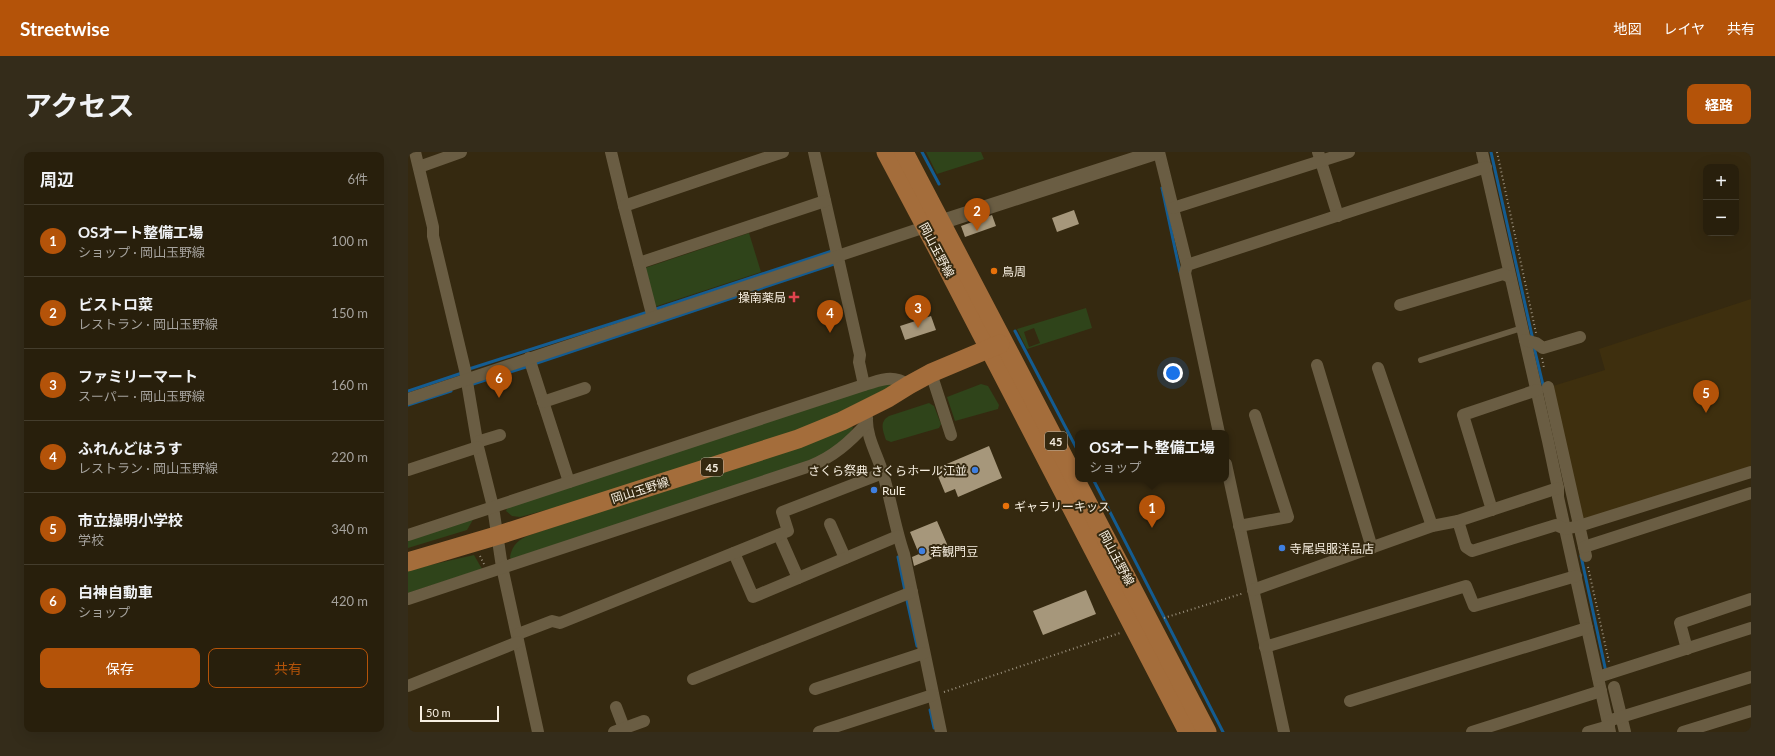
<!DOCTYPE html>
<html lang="ja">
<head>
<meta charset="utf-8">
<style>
	:root { --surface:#281f0c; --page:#342c1a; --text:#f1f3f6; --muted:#a5a29d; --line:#443d2d; --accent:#b45309 }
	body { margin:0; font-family:Lato,"Noto Sans JP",sans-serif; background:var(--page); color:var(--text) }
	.controls { position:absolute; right:12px; top:12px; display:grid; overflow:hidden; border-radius:8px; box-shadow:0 4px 16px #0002 }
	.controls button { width:36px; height:36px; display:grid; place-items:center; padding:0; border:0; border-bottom:1px solid var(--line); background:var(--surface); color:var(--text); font:20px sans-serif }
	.scale { position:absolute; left:12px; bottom:10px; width:79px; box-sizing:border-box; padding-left:4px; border:2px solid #f7efe1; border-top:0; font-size:11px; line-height:14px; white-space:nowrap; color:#f7efe1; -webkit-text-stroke:3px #352910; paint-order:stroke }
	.you { position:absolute; left:765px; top:221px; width:14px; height:14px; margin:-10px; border:3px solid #fff; border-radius:50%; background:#1a73e8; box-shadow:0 0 0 6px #1a73e833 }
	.badge { display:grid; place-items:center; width:26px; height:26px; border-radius:50%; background:var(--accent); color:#fff; font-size:13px; font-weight:700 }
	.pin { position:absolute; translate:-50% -33px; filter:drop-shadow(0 1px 2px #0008) }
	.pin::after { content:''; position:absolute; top:21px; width:14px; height:12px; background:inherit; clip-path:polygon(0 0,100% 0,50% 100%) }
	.popup { position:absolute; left:667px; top:278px; width:154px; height:52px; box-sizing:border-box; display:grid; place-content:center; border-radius:8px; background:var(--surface); filter:drop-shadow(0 1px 3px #0005); font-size:13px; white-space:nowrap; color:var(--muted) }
	.popup b { font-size:15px; color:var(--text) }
	.popup::after { content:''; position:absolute; left:50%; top:100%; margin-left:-8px; border:8px solid transparent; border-top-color:var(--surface) }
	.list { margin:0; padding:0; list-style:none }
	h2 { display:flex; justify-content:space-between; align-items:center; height:52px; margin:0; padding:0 16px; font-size:17px }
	h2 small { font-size:13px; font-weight:400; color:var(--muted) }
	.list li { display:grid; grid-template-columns:26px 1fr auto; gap:12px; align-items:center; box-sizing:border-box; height:72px; padding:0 16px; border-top:1px solid var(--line) }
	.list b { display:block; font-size:15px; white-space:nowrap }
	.list p { margin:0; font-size:13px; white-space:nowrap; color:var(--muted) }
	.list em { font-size:13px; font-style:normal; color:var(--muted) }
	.actions { display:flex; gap:8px; padding:12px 16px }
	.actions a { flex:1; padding:9px 0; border:1px solid var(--accent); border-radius:8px; text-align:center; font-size:14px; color:var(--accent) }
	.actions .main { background:var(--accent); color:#fff }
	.map { position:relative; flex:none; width:1343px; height:580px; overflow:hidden; border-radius:8px }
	header { display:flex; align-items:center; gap:24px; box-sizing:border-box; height:56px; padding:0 20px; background:var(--accent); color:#fff }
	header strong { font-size:19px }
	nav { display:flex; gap:22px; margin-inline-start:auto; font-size:14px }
	.intro { display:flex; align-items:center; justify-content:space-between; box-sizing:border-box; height:96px; padding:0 24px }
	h1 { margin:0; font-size:28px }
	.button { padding:10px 18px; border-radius:8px; background:var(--accent); color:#fff; font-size:14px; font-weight:700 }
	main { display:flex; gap:24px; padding:0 24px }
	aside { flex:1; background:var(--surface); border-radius:8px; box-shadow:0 4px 16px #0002 }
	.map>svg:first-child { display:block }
	.built { fill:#3e2f0e }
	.green { fill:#2f441a; fill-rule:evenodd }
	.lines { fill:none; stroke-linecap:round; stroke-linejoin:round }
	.stream { stroke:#145c91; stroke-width:3 }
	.building { fill:#a6977b }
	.path { stroke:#9b917e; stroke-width:2; stroke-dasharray:1 3; stroke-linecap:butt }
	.service { stroke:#6a5d43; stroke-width:6 }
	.minor { stroke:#6a5d43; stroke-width:12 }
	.tertiary { stroke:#6a5d43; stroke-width:15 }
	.primary { stroke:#a46d3b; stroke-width:19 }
	.food-dot { fill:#e8710a; stroke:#352910; stroke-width:1.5 }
	.health-dot { fill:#e0444e; stroke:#352910; stroke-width:1.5 }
	.shop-dot { fill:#3f7fe0; stroke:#352910; stroke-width:1.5 }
	.labels { text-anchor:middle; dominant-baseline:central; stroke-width:4; stroke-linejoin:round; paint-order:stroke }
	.shield { fill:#352910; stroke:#bdb4a2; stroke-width:1 }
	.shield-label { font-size:11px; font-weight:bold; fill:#f7efe1 }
	.street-label { font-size:12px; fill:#f7efe1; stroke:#352910 }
	.poi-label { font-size:12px; fill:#f7efe1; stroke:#352910; text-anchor:start }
</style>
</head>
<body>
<header>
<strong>Streetwise</strong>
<nav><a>地図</a><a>レイヤ</a><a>共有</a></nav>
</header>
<div class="intro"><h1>アクセス</h1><a class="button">経路</a></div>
<main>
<aside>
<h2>周辺<small>6件</small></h2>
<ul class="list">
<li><span class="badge">1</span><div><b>OSオート整備工場</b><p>ショップ · 岡山玉野線</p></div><em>100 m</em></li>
<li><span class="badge">2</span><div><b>ビストロ菜</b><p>レストラン · 岡山玉野線</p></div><em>150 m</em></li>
<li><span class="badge">3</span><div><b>ファミリーマート</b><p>スーパー · 岡山玉野線</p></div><em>160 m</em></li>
<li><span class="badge">4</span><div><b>ふれんどはうす</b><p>レストラン · 岡山玉野線</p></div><em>220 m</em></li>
<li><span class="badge">5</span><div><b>市立操明小学校</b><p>学校</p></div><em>340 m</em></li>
<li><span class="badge">6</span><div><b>白神自動車</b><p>ショップ</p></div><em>420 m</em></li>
</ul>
<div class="actions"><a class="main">保存</a><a>共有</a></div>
</aside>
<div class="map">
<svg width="1343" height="580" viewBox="0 0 1343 580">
	<rect width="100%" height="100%" fill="#352910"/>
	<path class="built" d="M1343,147V316L1178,369L1173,366L1145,234L1197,218L1191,197Z"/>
	<g class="green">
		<path d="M518,0H573L576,7L529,22Z"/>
		<path d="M341,81L353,120L246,155L237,116Z"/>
		<path d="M678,156L684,176L619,197L609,177ZM626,176L632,191L621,195L616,180Z"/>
		<path d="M485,230L486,233L413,270L201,341L112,365L104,364L98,359L99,356L410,252Z"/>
		<path d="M573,232L580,234L591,253L590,257L547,269L539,245Z"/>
		<path d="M521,251L526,254L533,272L531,276L483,290L478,288C475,278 471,270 481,264Z"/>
		<path d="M443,274L445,275L443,281L417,302L397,312L103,407L102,405C104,393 111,387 122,383Z"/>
		<path d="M66,366L59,378L0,396V387Z"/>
		<path d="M66,403L74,417L0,441V418Z"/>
	</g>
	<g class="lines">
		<g class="stream">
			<path d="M514,0L531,32"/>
			<path d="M1083,0L1125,188"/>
			<path d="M754,36L772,120"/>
			<path d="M245,158L424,99"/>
			<path d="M607,179L670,299"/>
			<path d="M1126,195L1136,237"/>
			<path d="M126,212L426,112"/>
			<path d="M61,217L240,160"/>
			<path d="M65,232L121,214"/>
			<path d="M0,239L54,221"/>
			<path d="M0,253L43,239"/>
			<path d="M685,327L815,580"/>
			<path d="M1173,404L1198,520"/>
			<path d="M490,405L497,439"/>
			<path d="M498,444L509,494"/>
			<path d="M522,558L526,576"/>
		</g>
	</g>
	<g class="building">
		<path d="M666,58L671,72L649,80L644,66Z"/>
		<path d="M584,63L588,74L557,85L553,74Z"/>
		<path d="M523,164L528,178L497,188L492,174Z"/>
		<path d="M581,294L594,326L550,345L547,337L537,341L527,317Z"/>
		<path d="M529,369L542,399L506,414L504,405L511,402L502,380Z"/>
		<path d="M678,438L688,462L635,483L625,459Z"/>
	</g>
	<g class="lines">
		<g class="path">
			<path d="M1089,0L1128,181"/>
			<path d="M1134,206L1136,216"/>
			<path d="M72,404L76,412"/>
			<path d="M1180,415L1201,510"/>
			<path d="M756,466L836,441"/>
			<path d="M536,540L712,481"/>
		</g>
		<path class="service" d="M1013,208L1114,176"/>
		<g class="minor">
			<path d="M7,0L25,75V84L57,218L70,295L85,355L94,415L130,580"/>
			<path d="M203,0L216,54"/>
			<path d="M406,0L452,203L451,210L456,233"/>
			<path d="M751,0L779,113L777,121L811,281"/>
			<path d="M910,0L930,64"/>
			<path d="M1074,0L1140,289L1150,336V345L1202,580"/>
			<path d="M11,15L53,0"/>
			<path d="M765,56L941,0"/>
			<path d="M231,111L417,49"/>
			<path d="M779,113L1078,15"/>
			<path d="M992,153L1095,122L1102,125"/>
			<path d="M245,166L216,54L375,0"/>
			<path d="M1117,188L1128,191L1135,196L1172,185"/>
			<path d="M121,206L161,330"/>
			<path d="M909,213L964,396"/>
			<path d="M970,216L1024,374"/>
			<path d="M523,221L543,283"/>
			<path d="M1140,235L1178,404"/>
			<path d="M0,247L517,75"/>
			<path d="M135,250L177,236"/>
			<path d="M459,266C458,285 470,304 475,322C483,348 487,376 496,402L533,580"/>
			<path d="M69,290L92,283"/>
			<path d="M818,312L876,580"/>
			<path d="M0,318L70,295"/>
			<path d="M1084,358L1055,263L1129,238"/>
			<path d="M1050,369L1058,395L1064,399L1148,373L1157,377L1171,374L1343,320"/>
			<path d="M422,372L437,406"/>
			<path d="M831,374L880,365L847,263"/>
			<path d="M0,383L456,233C474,228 484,222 501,233"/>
			<path d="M371,383L390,426"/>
			<path d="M1176,395L1343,341"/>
			<path d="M326,401L345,445L490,384"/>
			<path d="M845,438L1024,374L1050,369L1150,336"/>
			<path d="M0,447L402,314C425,305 442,290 459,271"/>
			<path d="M110,482L144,469L152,471L380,379L374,360L475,321"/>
			<path d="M857,495L1058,434L1066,454L1168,424"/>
			<path d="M1279,497L1272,471L1343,447"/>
			<path d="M1190,525L1343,476"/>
			<path d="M285,527L504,440"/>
			<path d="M0,534L110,490"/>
			<path d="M1206,535L1217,580"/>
			<path d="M407,537L516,501"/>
			<path d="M942,549L1179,476"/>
			<path d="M208,555L216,576"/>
			<path d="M1200,569L1343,525"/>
			<path d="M206,580L236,569"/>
			<path d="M411,580L525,543"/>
			<path d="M1064,580L1193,539"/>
			<path d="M1180,580L1201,574"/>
			<path d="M1275,580L1343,559"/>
		</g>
		<path class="tertiary" d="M524,73L749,0"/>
		<g class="primary">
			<path d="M478,0L529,96L780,580"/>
			<path d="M496,0L605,208L799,580"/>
			<path d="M0,410L91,383L390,287L434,269L480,246L501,233L523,221L592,192"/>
		</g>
	</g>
	<g class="food-dot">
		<circle cx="586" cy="119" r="4"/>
		<circle cx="598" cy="354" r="4"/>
	</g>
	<path class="health-dot" d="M384 139h4v4h4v4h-4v4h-4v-4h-4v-4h4z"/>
	<g class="shop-dot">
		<circle cx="567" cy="318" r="4"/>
		<circle cx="466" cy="338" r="4"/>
		<circle cx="874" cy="396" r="4"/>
		<circle cx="514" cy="399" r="4"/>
	</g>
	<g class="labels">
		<g class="shield">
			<rect x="637" y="280" width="22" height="18" rx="3"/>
			<rect x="293" y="306" width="22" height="18" rx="3"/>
		</g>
		<g class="shield-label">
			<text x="648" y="289">45</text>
			<text x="304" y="315">45</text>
		</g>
		<g class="street-label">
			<text transform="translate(529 98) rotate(62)">岡山玉野線</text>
			<text transform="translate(232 338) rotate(-18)">岡山玉野線</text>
			<text transform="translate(709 406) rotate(62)">岡山玉野線</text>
		</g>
		<g class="poi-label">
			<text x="594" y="119">鳥周</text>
			<text x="378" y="145" text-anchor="end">操南薬局</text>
			<text x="559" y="318" text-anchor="end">さくら祭典 さくらホール江並</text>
			<text x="474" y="338">RulE</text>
			<text x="606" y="354">ギャラリーキッス</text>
			<text x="882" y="396">寺尾呉服洋品店</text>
			<text x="522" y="399">若観門豆</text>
		</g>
	</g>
</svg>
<div class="controls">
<button>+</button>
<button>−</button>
</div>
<div class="scale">50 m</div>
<div class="you"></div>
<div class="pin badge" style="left:744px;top:376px">1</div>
<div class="popup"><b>OSオート整備工場</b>ショップ</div>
<div class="pin badge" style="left:569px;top:79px">2</div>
<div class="pin badge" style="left:510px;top:176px">3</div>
<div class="pin badge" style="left:422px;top:181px">4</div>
<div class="pin badge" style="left:1298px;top:261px">5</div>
<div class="pin badge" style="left:91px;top:246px">6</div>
</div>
</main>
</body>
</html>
